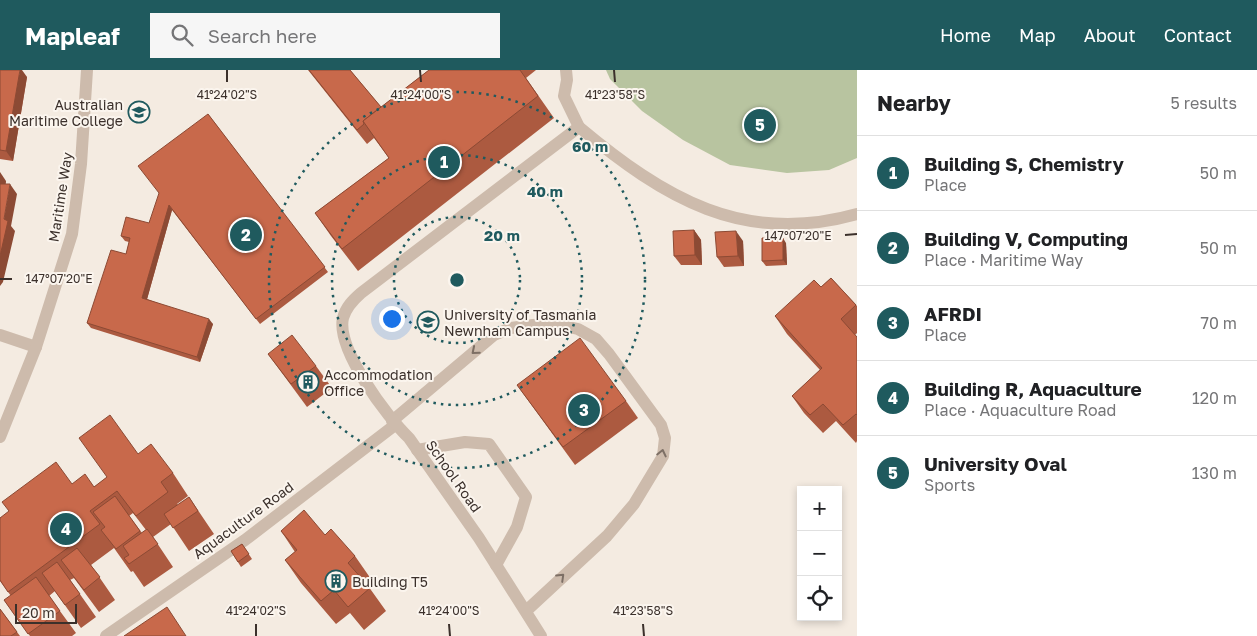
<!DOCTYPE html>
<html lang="en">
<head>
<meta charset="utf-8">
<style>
	:root { --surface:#fff; --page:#f6f6f6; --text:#202124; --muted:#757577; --line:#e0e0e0; --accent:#1f5a5e }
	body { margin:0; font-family:"Golos Text",sans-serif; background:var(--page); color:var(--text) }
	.controls { position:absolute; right:15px; bottom:15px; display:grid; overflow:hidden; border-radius:0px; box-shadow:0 2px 8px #0003 }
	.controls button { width:45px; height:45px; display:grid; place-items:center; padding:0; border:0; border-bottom:1px solid var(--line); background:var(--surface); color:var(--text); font:25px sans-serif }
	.scale { position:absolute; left:15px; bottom:12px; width:62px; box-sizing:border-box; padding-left:5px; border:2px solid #3b302b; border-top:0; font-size:14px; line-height:18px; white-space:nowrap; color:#3b302b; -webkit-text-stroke:4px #fbf5ee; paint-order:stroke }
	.you { position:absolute; left:391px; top:248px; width:18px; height:18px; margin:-12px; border:4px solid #fff; border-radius:50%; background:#1a73e8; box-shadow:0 0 0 8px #1a73e833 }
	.badge { display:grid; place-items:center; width:32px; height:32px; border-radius:50%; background:var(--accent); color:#fff; font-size:16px; font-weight:700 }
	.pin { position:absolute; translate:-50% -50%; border:2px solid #fff; box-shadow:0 1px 5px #0006 }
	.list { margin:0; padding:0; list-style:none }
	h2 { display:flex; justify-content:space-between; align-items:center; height:65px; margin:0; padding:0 20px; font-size:21px }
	h2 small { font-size:16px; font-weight:400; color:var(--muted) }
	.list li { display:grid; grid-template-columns:32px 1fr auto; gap:15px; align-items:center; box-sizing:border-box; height:75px; padding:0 20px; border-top:1px solid var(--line) }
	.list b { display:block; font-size:19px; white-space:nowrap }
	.list p { margin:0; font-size:16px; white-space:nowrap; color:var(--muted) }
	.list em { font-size:16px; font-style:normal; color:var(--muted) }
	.icon { flex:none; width:28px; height:28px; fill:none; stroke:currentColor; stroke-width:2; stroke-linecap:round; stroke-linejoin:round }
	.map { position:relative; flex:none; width:857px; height:566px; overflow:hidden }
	header { display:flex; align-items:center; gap:30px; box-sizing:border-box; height:70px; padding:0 25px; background:var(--accent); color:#fff }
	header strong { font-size:24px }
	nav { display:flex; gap:28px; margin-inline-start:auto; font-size:18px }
	.search { width:350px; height:45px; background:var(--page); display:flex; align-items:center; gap:12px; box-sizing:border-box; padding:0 18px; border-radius:0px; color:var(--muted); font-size:19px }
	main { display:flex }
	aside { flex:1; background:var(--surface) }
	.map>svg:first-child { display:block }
	.grass { fill:#b8c4a0 }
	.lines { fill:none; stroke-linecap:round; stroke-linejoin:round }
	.minor { stroke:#cdbbac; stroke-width:12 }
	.wall { fill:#ac5a40; fill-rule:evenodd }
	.shaded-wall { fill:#8c4a34 }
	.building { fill:#c8694b; stroke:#8c4a34 }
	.oneway { stroke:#7d6f65 }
	.ticks { fill:none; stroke:#3b302b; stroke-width:2 }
	.ring { fill:none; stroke:#1f5a5e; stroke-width:2.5; stroke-dasharray:2.5 5 }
	.labels { text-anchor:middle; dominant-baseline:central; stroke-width:4; stroke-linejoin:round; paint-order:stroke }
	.poi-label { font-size:14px; fill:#3b302b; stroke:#fbf5ee; text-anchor:start }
	.street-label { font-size:14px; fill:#3b302b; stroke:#fbf5ee }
	.ticks-label { font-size:12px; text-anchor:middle; fill:#3b302b; stroke:#fbf5ee; stroke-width:4; stroke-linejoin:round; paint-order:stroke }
	.centre { fill:#1f5a5e; stroke:#fbf5ee; stroke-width:2.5 }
	.ring-label { font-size:15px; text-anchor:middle; font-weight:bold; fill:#1f5a5e; stroke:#fbf5ee; stroke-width:4; stroke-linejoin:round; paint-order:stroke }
</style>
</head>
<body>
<header>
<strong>Mapleaf</strong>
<div class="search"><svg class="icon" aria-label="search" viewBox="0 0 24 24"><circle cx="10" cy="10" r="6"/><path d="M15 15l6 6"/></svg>Search here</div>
<nav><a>Home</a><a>Map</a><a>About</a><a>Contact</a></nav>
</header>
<main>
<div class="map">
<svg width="857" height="566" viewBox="0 0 857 566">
	<rect width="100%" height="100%" fill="#f4ebe1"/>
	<path class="grass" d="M606,0H857V88L829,100L787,103L730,95L683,70L642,41L610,9Z"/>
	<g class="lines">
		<g class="minor">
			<path d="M566,0L567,10L564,26L579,57"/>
			<path d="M0,265L36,277"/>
			<path d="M392,351L494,265L511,258L533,255L554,254L578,259L596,269L609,284L661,355L665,368L663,386L634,434L607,466L526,541"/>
			<path d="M0,367L36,277L72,164L81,94L87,0"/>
			<path d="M417,380L465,372L489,374L526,427L517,457L496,495"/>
			<path d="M106,566L245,470L395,355"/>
			<path d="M541,566L479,468L409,368C387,347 336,279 343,248C346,237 353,230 361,223L579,57C664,128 743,176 857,144"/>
		</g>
	</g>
	<g class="wall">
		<path d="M0,0L27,7L13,91L0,89Z"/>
		<path d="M308,0H350L381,37L429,0H536L526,8L554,48L358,201L331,166L315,143L389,88L374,68L367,74Z"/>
		<path d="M208,44L328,202L260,254L172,140L147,229L213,254L200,292L91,258L87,253L126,184L129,172L125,171L121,166L149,153Z"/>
		<path d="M694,160L701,170L702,195H681L674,186Z"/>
		<path d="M743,171L744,196L724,197L717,187Z"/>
		<path d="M786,173L787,195L766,196L762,191Z"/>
		<path d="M831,208L857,236V263L855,265L857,267V371L856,373L836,351L823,363L804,343L792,326L820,300L787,264L775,246L821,217Z"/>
		<path d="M268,284L316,296L332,318L307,337Z"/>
		<path d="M517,315L626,331L638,348L575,395Z"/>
		<path d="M138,384L173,403L188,426L177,434L178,435L189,427L214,464L189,481L171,454L153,467L173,497L144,517L133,501L131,502L114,478L91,495L115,530L99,542L74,508L70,510L96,547L81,558L55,521L49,526L76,563L72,566H30L4,530L11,526L0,511V448L72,414L94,417ZM133,443L146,460L142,463L129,446Z"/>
		<path d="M281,461L325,465L355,486L371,509L366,513L386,541L364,560L350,543L336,554L301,513L285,490L295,482Z"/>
		<path d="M242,474L252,489L241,497L231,481Z"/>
		<path d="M0,539L20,566H0Z"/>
	</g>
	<g class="shaded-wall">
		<path d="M20,0H22L27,7L13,91L6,81Z"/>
		<path d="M0,102L6,111L5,124L0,117Z"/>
		<path d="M10,114L17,124L11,156L15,161L3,212L0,216V186L4,149Z"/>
		<path d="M169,135L172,140L146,233L142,228Z"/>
		<path d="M694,160L701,170L702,195L695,185Z"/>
		<path d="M736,161L743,171L744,196L738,186Z"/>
		<path d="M783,168L786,173L787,195L783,190Z"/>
		<path d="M209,249L213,254L200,292L197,287Z"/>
	</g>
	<g class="building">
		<path d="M0,0H20L6,81L0,80Z"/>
		<path d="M309,0H350L381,37L363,51L364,54L357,60Z"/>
		<path d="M429,0H520L538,26L342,179L315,143L389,88L363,51Z"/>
		<path d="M208,44L325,197L256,249L169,135L142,228L209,249L197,287L87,253L111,180L126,184L130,168L121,166L126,147L149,153L159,123L138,96Z"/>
		<path d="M0,114H10L4,149L8,151L0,186Z"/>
		<path d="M694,160L695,185L674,186L673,161Z"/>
		<path d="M736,161L738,186L717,187L715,162Z"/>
		<path d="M762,168H783V190L762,191Z"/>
		<path d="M831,208L856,235L841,249L857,267V345L856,344L843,355L823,334L810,345L792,326L822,298L775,246L814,210L821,217Z"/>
		<path d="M292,265L316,296L291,314L268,284Z"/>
		<path d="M580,268L626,331L563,377L517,315Z"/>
		<path d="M110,345L138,384L151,374L173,403L161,412L168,422L136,446L117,421L90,441L100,454L8,522L0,510V448L9,441L2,432L56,392L72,414L85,404L94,417L107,407L79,368Z"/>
		<path d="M115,426L140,461L116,479L101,460L105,457L93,442Z"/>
		<path d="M189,427L198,441L173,458L164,444Z"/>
		<path d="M304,440L325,465L331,459L355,486L348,493L370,518L348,537L334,520L321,531L285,490L297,480L281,461Z"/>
		<path d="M147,459L158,474L129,494L124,488L129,485L123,476Z"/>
		<path d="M242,474L249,484L238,492L231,481Z"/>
		<path d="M77,478L100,507L84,520L61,490Z"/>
		<path d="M57,492L80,524L65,535L42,503Z"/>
		<path d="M36,507L60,541L28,564L4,530Z"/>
		<path d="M167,537L186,566H124Z"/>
		<path d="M0,539L17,562L11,566H0Z"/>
	</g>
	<defs><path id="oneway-chevron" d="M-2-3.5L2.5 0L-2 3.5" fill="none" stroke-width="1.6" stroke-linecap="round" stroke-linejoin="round" transform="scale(1.25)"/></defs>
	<g class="oneway">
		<use href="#oneway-chevron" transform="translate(475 281) rotate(140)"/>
		<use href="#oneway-chevron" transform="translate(662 383) rotate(-77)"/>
		<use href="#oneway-chevron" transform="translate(561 507) rotate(-44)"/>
	</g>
	<path class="ticks" d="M227,0V12M420,0L421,12M614,0L615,12M845,165L857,164M0,209H12M256,554V566M449,554L450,566M643,554L644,566"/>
	<g class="ring">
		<circle cx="457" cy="210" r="63"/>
		<circle cx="457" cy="210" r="125"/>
		<circle cx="457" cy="210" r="188"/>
	</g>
	<defs>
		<g id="university-ring" transform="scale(1.125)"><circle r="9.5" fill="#fbf5ee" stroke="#1f5a5e" stroke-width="1.5"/><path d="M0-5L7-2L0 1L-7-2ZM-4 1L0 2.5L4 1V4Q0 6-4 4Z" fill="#1f5a5e"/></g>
		<g id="building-ring" transform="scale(1.125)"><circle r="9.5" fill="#fbf5ee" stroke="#1f5a5e" stroke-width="1.5"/><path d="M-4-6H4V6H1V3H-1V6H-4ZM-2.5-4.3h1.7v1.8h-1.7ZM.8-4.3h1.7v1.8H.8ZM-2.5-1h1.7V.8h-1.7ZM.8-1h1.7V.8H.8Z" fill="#1f5a5e"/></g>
	</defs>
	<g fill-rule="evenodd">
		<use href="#university-ring" x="139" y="42"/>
		<use href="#university-ring" x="428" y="252"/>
		<use href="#building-ring" x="308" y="312"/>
		<use href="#building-ring" x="336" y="511"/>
	</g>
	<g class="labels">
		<g class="poi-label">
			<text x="123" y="34" text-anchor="end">Australian<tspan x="123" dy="16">Maritime College</tspan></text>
			<text x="444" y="244">University of Tasmania<tspan x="444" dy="16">Newnham Campus</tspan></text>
			<text x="324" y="304">Accommodation<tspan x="324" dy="16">Office</tspan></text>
			<text x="352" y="511">Building T5</text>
		</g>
		<g class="street-label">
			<text transform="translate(60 127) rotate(-81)">Maritime Way</text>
			<text transform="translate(454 406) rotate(55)">School Road</text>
			<text transform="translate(243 450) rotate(-36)">Aquaculture Road</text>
		</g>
	</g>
	<g class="ticks-label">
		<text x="227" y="29">41°24'02"S</text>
		<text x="421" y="29">41°24'00"S</text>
		<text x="615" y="29">41°23'58"S</text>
		<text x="798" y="170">147°07'20"E</text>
		<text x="59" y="213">147°07'20"E</text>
		<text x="256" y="545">41°24'02"S</text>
		<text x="449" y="545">41°24'00"S</text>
		<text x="643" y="545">41°23'58"S</text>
	</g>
	<circle cx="457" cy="210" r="8" class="centre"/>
	<g class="ring-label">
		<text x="590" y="82">60 m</text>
		<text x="545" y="127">40 m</text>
		<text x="502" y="171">20 m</text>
	</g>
</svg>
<div class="controls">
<button>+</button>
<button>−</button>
<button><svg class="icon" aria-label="locate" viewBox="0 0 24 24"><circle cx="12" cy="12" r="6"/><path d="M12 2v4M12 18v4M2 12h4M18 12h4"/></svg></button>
</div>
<div class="scale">20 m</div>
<div class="you"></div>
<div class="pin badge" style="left:444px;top:92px">1</div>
<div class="pin badge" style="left:246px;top:165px">2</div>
<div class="pin badge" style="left:584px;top:340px">3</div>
<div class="pin badge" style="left:66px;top:459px">4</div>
<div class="pin badge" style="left:760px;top:55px">5</div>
</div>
<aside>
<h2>Nearby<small>5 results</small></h2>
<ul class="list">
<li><span class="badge">1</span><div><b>Building S, Chemistry</b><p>Place</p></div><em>50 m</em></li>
<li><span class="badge">2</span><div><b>Building V, Computing</b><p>Place · Maritime Way</p></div><em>50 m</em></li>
<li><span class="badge">3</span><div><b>AFRDI</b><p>Place</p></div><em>70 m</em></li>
<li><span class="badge">4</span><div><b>Building R, Aquaculture</b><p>Place · Aquaculture Road</p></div><em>120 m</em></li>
<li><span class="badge">5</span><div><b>University Oval</b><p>Sports</p></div><em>130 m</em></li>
</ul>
</aside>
</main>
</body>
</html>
